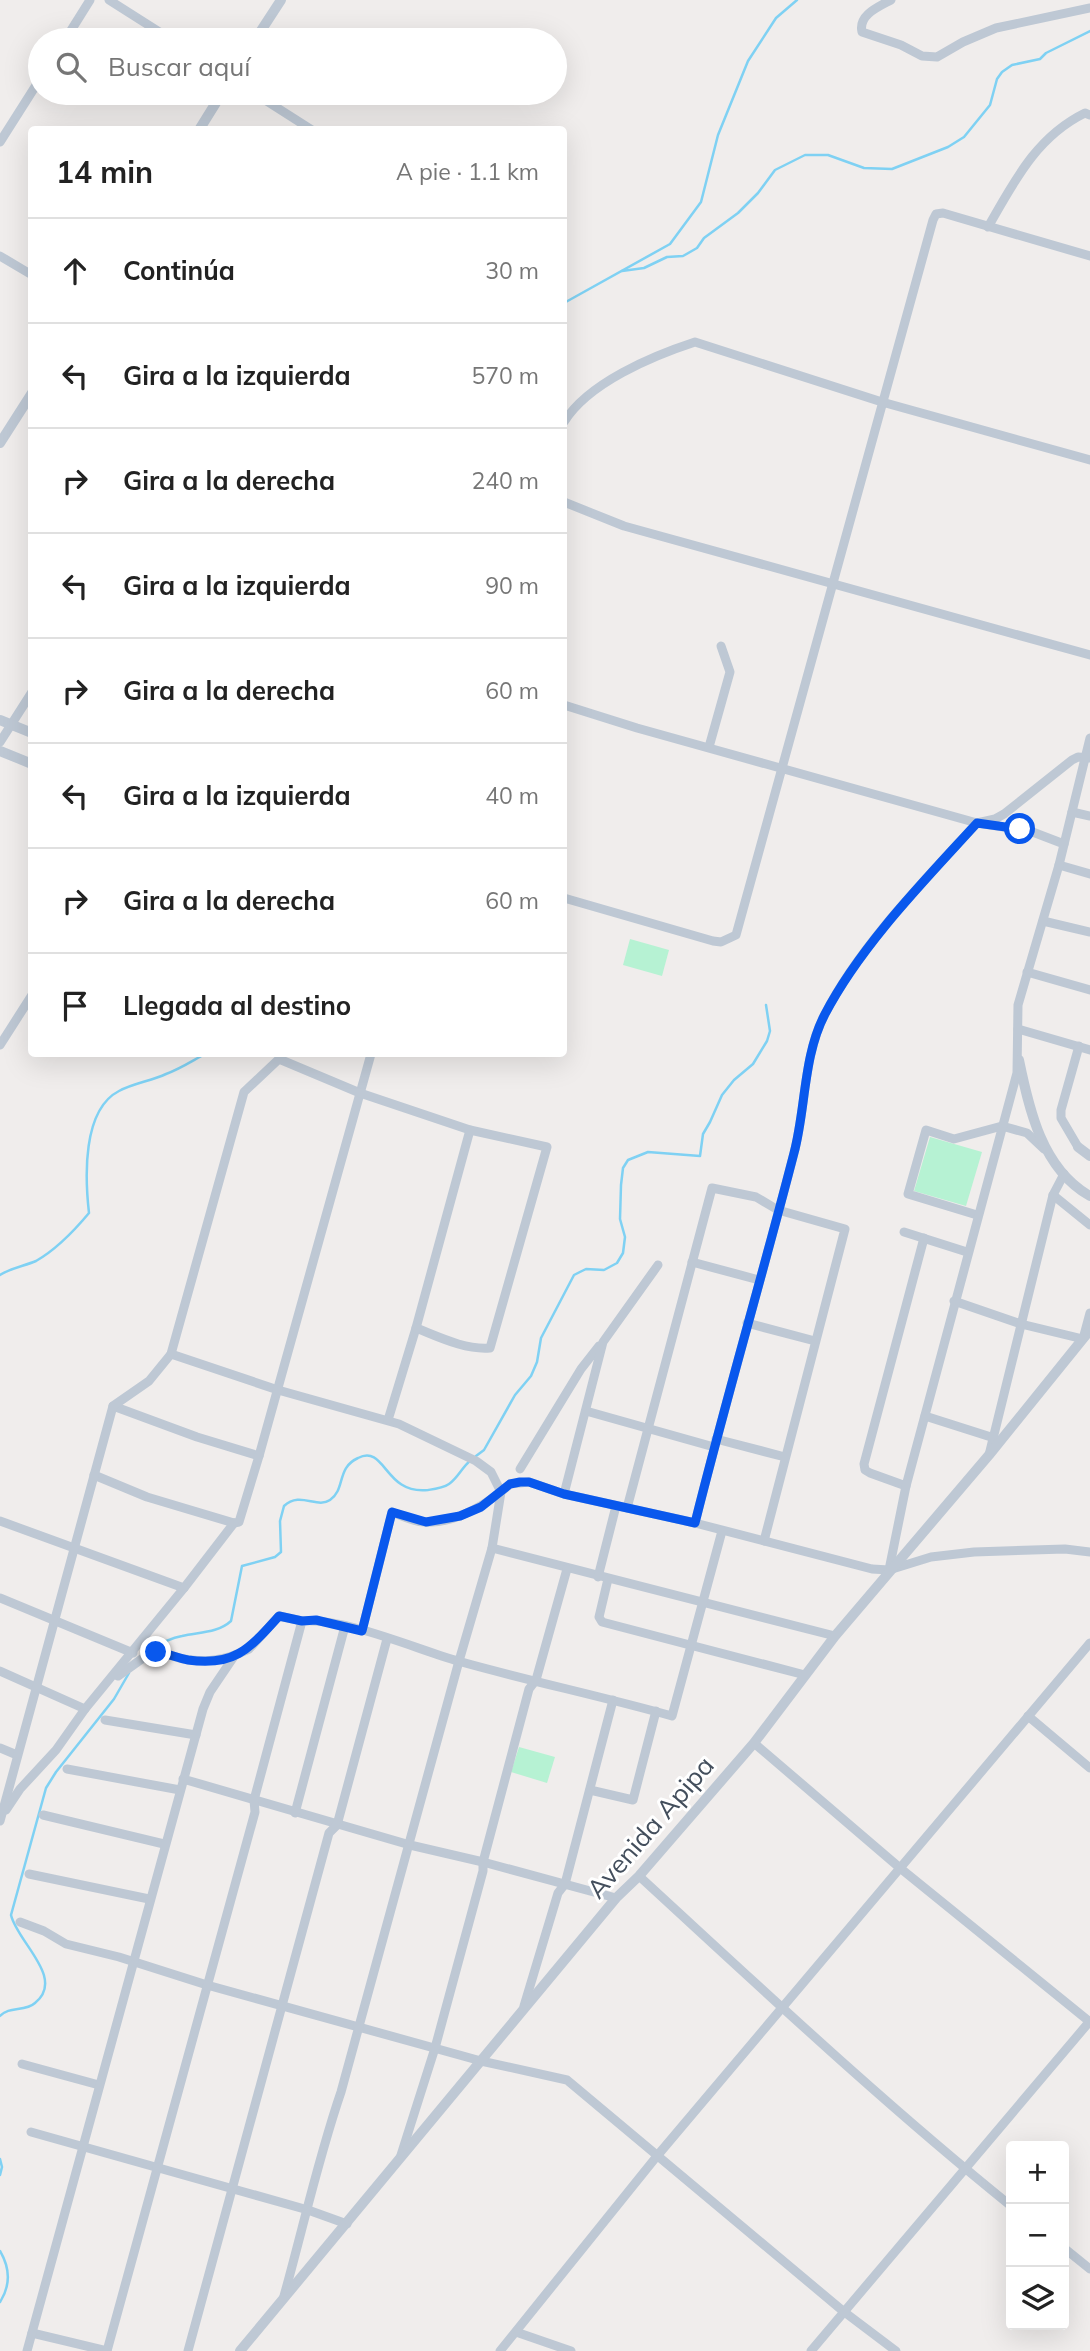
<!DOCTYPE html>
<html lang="es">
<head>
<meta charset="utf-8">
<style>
	:root { --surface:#fff; --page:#f6f6f6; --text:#222; --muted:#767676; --line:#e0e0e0 }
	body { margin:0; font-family:Mulish,sans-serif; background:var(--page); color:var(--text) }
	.controls { position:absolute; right:21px; bottom:21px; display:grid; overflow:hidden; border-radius:7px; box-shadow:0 7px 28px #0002 }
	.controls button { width:63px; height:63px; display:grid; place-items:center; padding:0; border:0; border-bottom:2px solid var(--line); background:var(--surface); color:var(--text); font:35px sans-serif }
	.stop { position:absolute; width:21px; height:21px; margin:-16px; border:5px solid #0958ed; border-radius:50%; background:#fff }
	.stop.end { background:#0958ed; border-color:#fff; box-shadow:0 2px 7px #0008 }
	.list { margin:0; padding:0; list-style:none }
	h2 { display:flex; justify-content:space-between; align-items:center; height:91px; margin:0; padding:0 28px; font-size:30px }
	h2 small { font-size:23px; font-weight:400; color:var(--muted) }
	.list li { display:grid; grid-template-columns:46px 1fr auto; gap:21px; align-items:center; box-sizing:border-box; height:105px; padding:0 28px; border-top:2px solid var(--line) }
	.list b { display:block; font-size:26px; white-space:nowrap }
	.list em { font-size:23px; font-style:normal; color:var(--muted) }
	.icon { flex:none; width:38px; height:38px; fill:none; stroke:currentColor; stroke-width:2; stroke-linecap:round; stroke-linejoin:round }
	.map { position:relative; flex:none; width:1090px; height:2351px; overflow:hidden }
	.search { position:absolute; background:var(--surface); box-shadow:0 7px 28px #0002; left:28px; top:28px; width:539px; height:77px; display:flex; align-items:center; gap:18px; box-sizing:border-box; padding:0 24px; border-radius:38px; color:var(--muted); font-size:26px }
	.panel { position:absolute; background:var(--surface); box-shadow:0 7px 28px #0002; left:28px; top:126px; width:539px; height:931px; border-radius:7px }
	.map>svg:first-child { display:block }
	.pitch { fill:#b6f2d3 }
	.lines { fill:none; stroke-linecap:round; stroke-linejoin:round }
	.stream { stroke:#7fd1f3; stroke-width:2.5 }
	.minor { stroke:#bec8d4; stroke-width:9 }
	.tertiary { stroke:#bec8d4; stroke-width:10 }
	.route { stroke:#0958ed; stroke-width:9 }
	.labels { text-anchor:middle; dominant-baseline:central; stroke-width:6; stroke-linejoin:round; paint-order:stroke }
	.street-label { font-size:26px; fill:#434e5c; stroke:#fff }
</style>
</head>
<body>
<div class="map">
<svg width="1090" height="2351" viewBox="0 0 1090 2351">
	<rect width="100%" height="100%" fill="#f0edec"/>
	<g class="pitch">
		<path d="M630,939L669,950L662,976L623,965Z"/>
		<path d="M930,1137L982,1152L966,1206L914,1191Z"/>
		<path d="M519,1747L555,1757L547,1783L511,1772Z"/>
	</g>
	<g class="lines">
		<g class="stream">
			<path d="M622,271L644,268L667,257L683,256L697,248L704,238L738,213L758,193L775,170L805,155H828L864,168L892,169L948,147L964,137L990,105L997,79L1002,72L1012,65L1040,59L1046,53L1090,31"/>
			<path d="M564,303L670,244L701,202L718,135L748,61L776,18L797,0"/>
			<path d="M0,1275C11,1268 24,1266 36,1261C57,1249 74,1231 89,1213C85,1178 82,1110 119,1091C134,1083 151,1081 166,1074C180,1069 192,1061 205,1054"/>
			<path d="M476,1456L484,1450L515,1395L531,1376L537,1362L541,1338L574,1275L586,1269L604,1270L617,1263L623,1253L625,1237L620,1219L621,1185L623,1168L628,1160L648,1152L700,1156L703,1134L710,1122L722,1095L734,1080L753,1064L767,1041L770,1031L766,1005"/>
			<path d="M149,1650C159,1644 171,1638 182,1636C199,1632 218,1633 231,1621L242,1566L275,1557L281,1552L280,1521L284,1506C300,1491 317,1509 330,1500C346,1489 336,1468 358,1458C386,1444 384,1495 428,1490C435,1489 443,1488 449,1484C458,1478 462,1467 471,1460"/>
			<path d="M0,2016C9,2006 25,2012 35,2003C66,1978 17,1942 11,1915L46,1788L56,1772L114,1699L129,1673"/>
			<path d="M0,2159L2,2167L0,2175"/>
			<path d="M0,2251C10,2268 11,2285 0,2302"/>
		</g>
		<g class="minor">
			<path d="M109,0L172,40"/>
			<path d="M891,0C878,7 858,15 862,32L901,45L922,56L937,57L963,42L996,28L1090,8"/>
			<path d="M65,40L90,0"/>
			<path d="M254,93L312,130"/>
			<path d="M0,142L40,79"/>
			<path d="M988,227C1014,182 1036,137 1085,113L1090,115"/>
			<path d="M0,256L32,275"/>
			<path d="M564,422C588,383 652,356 695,342L882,402L1090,460"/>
			<path d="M564,502L624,526L1090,655"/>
			<path d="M564,705L637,728L977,823L1030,831L1064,844"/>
			<path d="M0,742L32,692"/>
			<path d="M709,747L730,672L721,646"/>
			<path d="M1072,812L1090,816"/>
			<path d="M1059,865L1090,874"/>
			<path d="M564,898L713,941L721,942L736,935L933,220L936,214L943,213L1090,256"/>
			<path d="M1043,921L1090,932"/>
			<path d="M1027,972L1090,990"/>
			<path d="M1018,1029L1090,1050"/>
			<path d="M0,1045L32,995"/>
			<path d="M1078,1147L1061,1118V1110L1079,1046"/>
			<path d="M1053,1195L1090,1225"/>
			<path d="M977,1215L908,1194L926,1130L954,1139L1002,1126L1027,1133L1044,1149"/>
			<path d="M904,1232L967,1252"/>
			<path d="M692,1262L759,1280"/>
			<path d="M954,1301L1021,1324L1083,1339L1090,1313"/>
			<path d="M747,1323L815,1341"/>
			<path d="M171,1354L278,1390L399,1424L476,1461L491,1472L501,1492C480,1508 452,1524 424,1522C414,1522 402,1516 392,1512L362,1631"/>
			<path d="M113,1406L197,1437L259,1456"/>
			<path d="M586,1411L714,1447"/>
			<path d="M925,1416L991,1437"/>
			<path d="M388,1420L416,1328L470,1130"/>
			<path d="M716,1439L785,1457"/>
			<path d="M989,1455L1053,1195L1064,1174"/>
			<path d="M520,1469L581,1369L599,1346"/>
			<path d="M94,1475L147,1497L234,1523L239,1522L259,1456L371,1054"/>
			<path d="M906,1486L870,1473L865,1470L864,1464L924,1238"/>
			<path d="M564,1494L603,1342L658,1265"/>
			<path d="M627,1508L712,1188L756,1197L778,1210L845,1229L764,1541"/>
			<path d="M0,1521L184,1588L234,1523"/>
			<path d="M695,1523C726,1399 762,1277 794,1153C806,1108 803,1056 825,1014C860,945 925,880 977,823L995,819L1004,814L1072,760L1078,757L1090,758"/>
			<path d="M492,1548L835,1636"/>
			<path d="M889,1570L906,1486L1017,1073L1018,1005L1059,865L1090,738"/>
			<path d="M598,1577L616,1506"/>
			<path d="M608,1579L599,1617L602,1622L805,1675"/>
			<path d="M0,1598L133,1653"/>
			<path d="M0,1671L85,1709"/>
			<path d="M118,1676L150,1653C162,1650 172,1657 184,1659C203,1662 217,1661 235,1655"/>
			<path d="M1028,1716L1090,1768"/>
			<path d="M105,1720L196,1735"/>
			<path d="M754,1743L900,1868L1090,2022"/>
			<path d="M0,1748L17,1755"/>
			<path d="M67,1769L180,1790"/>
			<path d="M183,1779L410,1845L483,1862L616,1898"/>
			<path d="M590,1790L633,1800L656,1711"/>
			<path d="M6,1810L20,1789L56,1750L85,1709L184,1588"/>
			<path d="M295,1813L345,1626"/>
			<path d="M43,1815L164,1844"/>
			<path d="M0,1821L113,1406L149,1381L171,1354L244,1092L279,1059L360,1093L470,1130L547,1147L490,1348C465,1350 439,1337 416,1328"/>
			<path d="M29,1874L149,1899"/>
			<path d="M639,1876C761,1988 882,2102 1011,2206"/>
			<path d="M20,1922L44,1931L66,1944L119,1957L207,1985L481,2061L567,2080L843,2311L896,2351"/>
			<path d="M524,2006L558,1893L565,1884L613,1700"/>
			<path d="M22,2064L99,2085"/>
			<path d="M31,2132L308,2210L347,2224"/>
			<path d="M401,2155L435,2048L483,1871V1862L529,1689L536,1680L567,1569"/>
			<path d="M1064,2248L1090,2269"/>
			<path d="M284,2296C303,2228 318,2159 341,2092L459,1661L492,1548L501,1492L510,1484L529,1482L564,1494L695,1523L872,1569L889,1570L931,1557L974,1552L1065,1549L1090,1552"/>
			<path d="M516,2332L571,2351"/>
			<path d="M32,2333L107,2351"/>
			<path d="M27,2351L203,1709L210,1692L235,1655L249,1649L279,1616L302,1621"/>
			<path d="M107,2351L255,1812L254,1800L302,1621C343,1617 416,1649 458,1661C529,1681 601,1696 672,1716L722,1531"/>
			<path d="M188,2351L329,1833L337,1825L387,1639"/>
			<path d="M500,2351L657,2156L1090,1643"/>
			<path d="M811,2351L1090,2021"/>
		</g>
		<g class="tertiary">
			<path d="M255,40L281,0"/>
			<path d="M199,130L222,93"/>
			<path d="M0,443L32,393"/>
			<path d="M0,720L32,733"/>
			<path d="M0,751L32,764"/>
			<path d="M1019,1060C1029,1109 1042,1169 1090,1196"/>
			<path d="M1078,1147L1090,1156"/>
			<path d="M240,2351L616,1898L639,1876L754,1743L835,1636L989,1455L1090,1330"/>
		</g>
	</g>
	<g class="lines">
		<path class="route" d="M156,1652C167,1653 177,1658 188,1660C235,1667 250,1648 279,1616L302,1621L316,1620L362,1631L392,1512L426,1522L460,1516L481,1507L510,1484L520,1482H529L564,1494L695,1523C726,1399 762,1277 794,1153C806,1108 803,1056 825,1014C861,945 925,880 977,823L1020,829"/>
	</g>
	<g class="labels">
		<g class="street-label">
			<text transform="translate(650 1827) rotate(-49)">Avenida Apipa</text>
		</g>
	</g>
</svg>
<div class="controls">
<button>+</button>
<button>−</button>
<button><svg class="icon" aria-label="layers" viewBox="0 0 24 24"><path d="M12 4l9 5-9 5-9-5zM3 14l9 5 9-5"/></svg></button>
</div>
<div class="stop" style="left:1020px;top:829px"></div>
<div class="stop end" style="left:156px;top:1652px"></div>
<div class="search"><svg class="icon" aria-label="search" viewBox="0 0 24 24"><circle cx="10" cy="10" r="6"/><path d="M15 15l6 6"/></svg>Buscar aquí</div>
<section class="panel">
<h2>14 min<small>A pie · 1.1 km</small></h2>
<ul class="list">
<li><svg class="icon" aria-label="ahead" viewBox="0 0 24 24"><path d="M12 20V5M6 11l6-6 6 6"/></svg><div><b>Continúa</b></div><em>30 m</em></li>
<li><svg class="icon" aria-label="left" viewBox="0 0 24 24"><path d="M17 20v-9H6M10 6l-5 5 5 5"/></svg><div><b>Gira a la izquierda</b></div><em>570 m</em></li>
<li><svg class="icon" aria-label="right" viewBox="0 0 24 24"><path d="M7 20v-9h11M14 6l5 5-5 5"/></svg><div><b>Gira a la derecha</b></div><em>240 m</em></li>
<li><svg class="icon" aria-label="left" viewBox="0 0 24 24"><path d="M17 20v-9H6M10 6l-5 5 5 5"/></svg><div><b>Gira a la izquierda</b></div><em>90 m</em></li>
<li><svg class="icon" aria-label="right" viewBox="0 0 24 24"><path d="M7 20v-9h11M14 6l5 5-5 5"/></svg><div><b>Gira a la derecha</b></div><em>60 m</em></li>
<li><svg class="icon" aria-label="left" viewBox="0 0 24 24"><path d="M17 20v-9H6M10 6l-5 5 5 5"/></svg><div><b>Gira a la izquierda</b></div><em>40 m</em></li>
<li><svg class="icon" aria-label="right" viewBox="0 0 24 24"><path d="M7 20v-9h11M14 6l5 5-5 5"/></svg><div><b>Gira a la derecha</b></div><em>60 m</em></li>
<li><svg class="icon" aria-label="arrive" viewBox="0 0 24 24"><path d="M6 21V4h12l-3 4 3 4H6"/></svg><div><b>Llegada al destino</b></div></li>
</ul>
</section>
</div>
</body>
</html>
